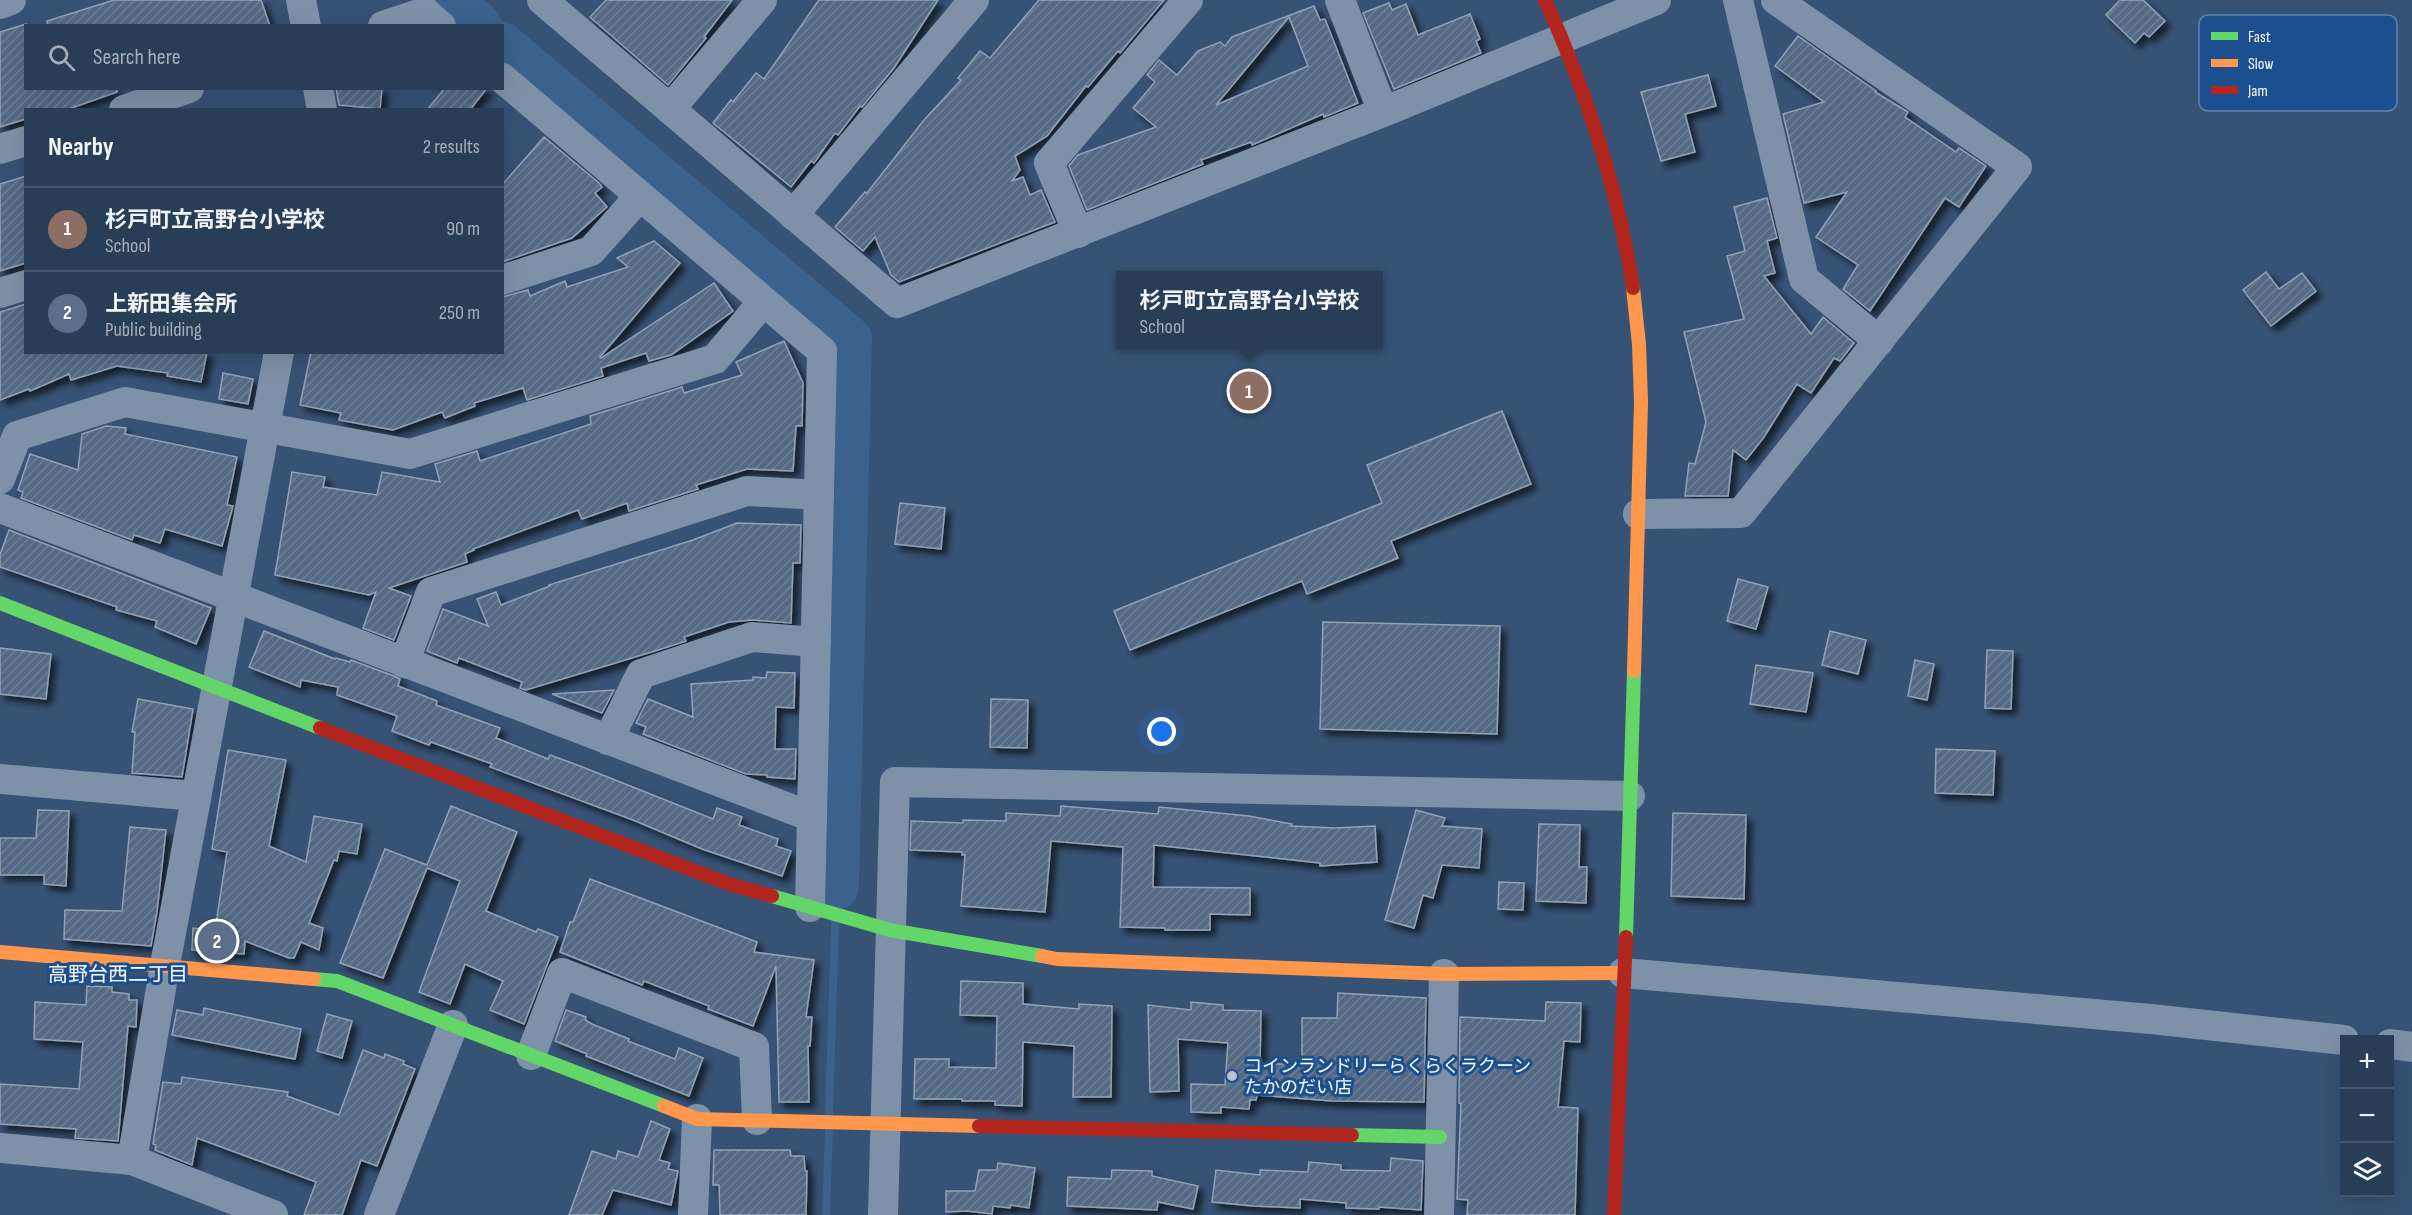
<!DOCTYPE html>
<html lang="en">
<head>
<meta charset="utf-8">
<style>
	:root { --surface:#283e57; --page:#30455d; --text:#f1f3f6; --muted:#a5aeba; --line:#44576d; --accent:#ea580c }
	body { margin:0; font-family:"Sofia Sans Condensed","Noto Sans JP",sans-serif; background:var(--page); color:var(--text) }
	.controls { position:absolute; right:18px; bottom:18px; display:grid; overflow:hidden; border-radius:0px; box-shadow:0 6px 24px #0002 }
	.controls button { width:54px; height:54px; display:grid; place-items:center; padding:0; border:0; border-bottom:2px solid var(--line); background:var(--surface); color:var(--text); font:30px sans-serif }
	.you { position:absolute; left:1162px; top:732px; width:21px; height:21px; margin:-15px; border:4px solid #fff; border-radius:50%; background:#1a73e8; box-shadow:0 0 0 9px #1a73e833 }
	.badge { display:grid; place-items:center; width:39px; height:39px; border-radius:50%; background:var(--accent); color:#fff; font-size:20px; font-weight:700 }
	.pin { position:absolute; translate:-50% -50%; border:3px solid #fff; box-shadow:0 2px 6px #0006 }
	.popup { position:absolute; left:1116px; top:271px; width:267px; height:78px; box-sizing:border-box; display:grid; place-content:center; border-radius:0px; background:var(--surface); filter:drop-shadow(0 2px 4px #0005); font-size:20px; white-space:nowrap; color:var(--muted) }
	.popup b { font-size:22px; color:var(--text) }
	.popup::after { content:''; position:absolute; left:50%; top:100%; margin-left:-12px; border:12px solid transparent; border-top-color:var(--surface) }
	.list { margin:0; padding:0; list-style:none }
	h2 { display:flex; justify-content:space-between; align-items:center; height:78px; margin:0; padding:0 24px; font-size:26px }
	h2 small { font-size:20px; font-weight:400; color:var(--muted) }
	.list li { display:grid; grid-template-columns:39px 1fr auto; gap:18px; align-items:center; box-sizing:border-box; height:84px; padding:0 24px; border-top:2px solid var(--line) }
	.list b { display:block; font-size:22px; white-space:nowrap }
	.list p { margin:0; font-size:20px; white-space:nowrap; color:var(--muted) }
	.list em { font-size:20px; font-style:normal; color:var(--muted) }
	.icon { flex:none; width:33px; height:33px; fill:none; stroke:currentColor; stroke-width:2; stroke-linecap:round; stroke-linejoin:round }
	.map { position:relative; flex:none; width:2412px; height:1215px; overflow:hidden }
	.search { position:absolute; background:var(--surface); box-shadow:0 6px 24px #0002; left:24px; top:24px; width:480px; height:66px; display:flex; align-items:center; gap:15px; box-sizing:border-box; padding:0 21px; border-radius:0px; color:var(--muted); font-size:22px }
	.panel { position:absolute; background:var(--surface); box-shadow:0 6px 24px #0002; left:24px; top:108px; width:480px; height:246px; border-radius:0px }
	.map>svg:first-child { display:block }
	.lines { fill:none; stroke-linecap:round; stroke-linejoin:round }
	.stream { stroke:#3b618d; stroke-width:8 }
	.river { stroke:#3b618d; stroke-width:46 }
	.building { fill:url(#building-hatch); stroke:#92a2b6; stroke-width:1.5; fill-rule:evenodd; filter:url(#shadow) }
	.street { stroke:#7d92a8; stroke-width:30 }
	.fast { stroke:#63d668; stroke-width:14 }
	.slow { stroke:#ff974d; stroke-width:14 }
	.jam { stroke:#b3261e; stroke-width:14 }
	.poi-dot { fill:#b9c2ce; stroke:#1b4f8f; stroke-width:2 }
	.labels { text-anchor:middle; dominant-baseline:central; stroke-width:6; stroke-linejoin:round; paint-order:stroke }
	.poi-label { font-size:18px; fill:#fff; stroke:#1b4f8f; text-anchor:start }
	.neighbourhood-label { font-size:20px; fill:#fff; stroke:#1b4f8f }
	.key { fill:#1b4f8f; stroke:#5f84b1; stroke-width:1.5 }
	.key-label { font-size:16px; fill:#fff }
</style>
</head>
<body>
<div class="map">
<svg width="2412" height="1215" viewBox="0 0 2412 1215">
	<defs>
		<pattern id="building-hatch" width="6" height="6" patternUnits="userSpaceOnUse" patternTransform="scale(1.5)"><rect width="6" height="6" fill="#526984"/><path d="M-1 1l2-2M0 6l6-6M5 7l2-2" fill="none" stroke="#6c8096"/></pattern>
		<filter id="shadow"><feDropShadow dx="5.5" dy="5.5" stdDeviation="3" flood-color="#0009"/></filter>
	</defs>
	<rect width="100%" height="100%" fill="#365274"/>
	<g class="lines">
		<g class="stream">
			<path d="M835,908L836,887"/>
			<path d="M829,1115L835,923"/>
			<path d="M826,1215L829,1130"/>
		</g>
		<g class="river">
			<path d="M449,0L479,26"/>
			<path d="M502,45L849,339L836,887"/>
		</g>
	</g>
	<g class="building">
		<path d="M114,0H261L270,26H48L47,21Z"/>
		<path d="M606,0H732L704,37L706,38L668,85L590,17Z"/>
		<path d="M819,0H938L894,68L862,107L860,106L838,135L835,133L814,163L811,161L791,187L713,123L731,100L733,102L756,73L764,79Z"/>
		<path d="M1039,0H1164L1120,53L1118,51L1088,87L1086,86L1047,136L1015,156L1020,170L1012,181L1023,177L1030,195L1041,190L1055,222L899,282L891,275L875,237L863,251L835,227L865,192L867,193L924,120L961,80L958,78L980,51L990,58Z"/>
		<path d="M2120,0H2143L2165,21L2149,37L2144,33L2135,43L2106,15Z"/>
		<path d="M1389,3L1392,10L1406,4L1418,35L1470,14L1480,39L1476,41L1481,53L1394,89L1363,13Z"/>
		<path d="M1314,6L1320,20L1325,19L1358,103L1324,117L1323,114L1252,145L1251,142L1201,160L1203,164L1087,210L1069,166L1078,155L1156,127L1133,108L1155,82L1147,75L1159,60L1177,75L1198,51L1220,42L1225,46L1232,37ZM1289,17L1308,66L1216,105Z"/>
		<path d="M26,24V88H117V92L66,110H26V119L0,127V32Z"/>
		<path d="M1798,36L1876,91L1875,92L1908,112L1905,117L1956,152L1959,148L1986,166L1959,207L1945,198L1870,311L1843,289L1858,265L1816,237L1847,192L1804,203L1783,114L1824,102L1775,66Z"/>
		<path d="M1708,75L1716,106L1685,114L1695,152L1661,161L1641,92Z"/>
		<path d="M336,88H382L380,109L339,105Z"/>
		<path d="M445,88H487L470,110H427Z"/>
		<path d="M544,137L599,183L602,187L595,193L607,207L572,238L502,262V185Z"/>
		<path d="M26,176V263L0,271V184Z"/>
		<path d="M1767,198L1777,238L1767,241L1775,273L1764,276L1811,334L1823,317L1854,343L1840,361L1834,358L1811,393L1797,384L1764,437L1746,460L1733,450L1728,496H1685L1689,463L1695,464L1706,422L1684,332L1744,319L1727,256L1745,251L1734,207Z"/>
		<path d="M654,241L680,263L600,357L601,358L714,283L733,311L671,355L649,361L646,353L601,368L603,376L527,400L523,388L474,403L475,406L445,418L442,412L393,430L339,420L341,413L300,405L311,352H502V297L528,290L530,296L565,281L567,287L628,267L617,258Z"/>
		<path d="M2266,272L2279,289L2302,273L2316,291L2271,326L2243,290Z"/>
		<path d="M26,304V352H207L201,382L167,376L168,373L117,366L71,380L69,374L30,391L29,389L0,400V312Z"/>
		<path d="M784,341L803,383L802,426H796L793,471L747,469L696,485L698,489L629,511L627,503L582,519L578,510L473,549L474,550L465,554L467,562L389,588L411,596L394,640L363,628L376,592L369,595L275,575L292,472L325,477L323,487L377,495L382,472L440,482L435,464L477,451L480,461L591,424L590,416L682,387L684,393L742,375L736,362Z"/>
		<path d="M223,373L253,379L248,404L219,399Z"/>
		<path d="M1502,411L1531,484L1391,541L1398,558L1307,594L1302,581L1130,650L1114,611L1382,503L1367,465Z"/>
		<path d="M106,426L126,428L125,434L237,457L227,505L233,506L222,546L165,529L160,543L134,535L132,540L21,498L23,492L18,490L30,454L78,470L82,434Z"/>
		<path d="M900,503L945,508L941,549L895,544Z"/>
		<path d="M737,523L801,525L800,563H793L791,623L753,620L729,622L684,637L686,641L655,651L526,690L520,688L522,682L459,658L457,663L427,651L443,609L488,626L477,599L496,592L501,605L550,586L549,585L693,540Z"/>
		<path d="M9,530L211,608L196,644L155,627L157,621L116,610L117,607L0,567V555Z"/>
		<path d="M1738,579L1768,587L1756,629L1727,621Z"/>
		<path d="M1323,622L1500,626L1497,734L1320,729Z"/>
		<path d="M264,631L335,659L336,658L350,662L351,660L394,676L400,679L398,686L437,701L436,705L500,728L496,738L548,759L550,755L580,766L713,819L717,808L742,817L739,825L778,839L776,846L791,851L782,876L702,849L633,820L490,767L492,764L431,742L429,745L392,731L397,716L337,695L338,687L301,680L300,687L249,667Z"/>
		<path d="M1830,631L1866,640L1858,674L1822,665Z"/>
		<path d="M0,648L51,654L46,699L0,694Z"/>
		<path d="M1987,650L2013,651L2011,709L1985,708Z"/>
		<path d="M1915,660L1934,664L1927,700L1908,696Z"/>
		<path d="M1756,665L1813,673L1806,712L1750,704Z"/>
		<path d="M767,672L795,673L794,708L776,707L775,749H796L795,779L767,777V775L746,774L643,734L646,727L636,723L648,699L693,717L691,684L753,680V677L766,678Z"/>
		<path d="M614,690L602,713L552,694Z"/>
		<path d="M138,699L193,709L182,777L132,773L135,732H132Z"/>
		<path d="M991,699L1028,700L1027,748L990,747Z"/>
		<path d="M1936,749L1995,751L1993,795L1935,793Z"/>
		<path d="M228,750L286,760L269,846L306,862L314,816L362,824L357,854L339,851L337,861L334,860L309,923L323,928L319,950L301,942L294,958H289L245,941L244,954L192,950L193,928L215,930L227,852L212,849Z"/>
		<path d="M451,806L517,832L486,911L536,932L538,929L558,937L524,1024L490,1010L503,981L465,964L450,1004L419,992L460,881L427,868L383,978L340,963L385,849L427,865Z"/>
		<path d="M1061,806L1158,814L1159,807L1249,816L1292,824L1291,826L1335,828L1375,826L1377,862L1320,866V863L1154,845L1153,887L1250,888V915L1210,914V930H1165V928L1120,927L1123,847L1051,841L1045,912L961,906L965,855H962V852L910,850L911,821L963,823V820L1006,821V813L1060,816Z"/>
		<path d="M38,810L69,811L66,886L44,884V875H0V838H36Z"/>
		<path d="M1416,810L1445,818L1442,826L1482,829L1479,868L1442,865L1433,898L1423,895L1414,928L1385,920Z"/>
		<path d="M1673,813L1746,815L1744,899L1671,896Z"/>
		<path d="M1539,824L1580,825L1579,867H1587L1586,903L1536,901Z"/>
		<path d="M130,827L166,830L157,912L151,946L64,939L65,910L122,911Z"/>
		<path d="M590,879L757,942L754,952L814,960L806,1017H812L810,1046H808L809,1102H779L776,966L753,1026L708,1009L709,1006L644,981L642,985L560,952L570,922H573Z"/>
		<path d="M1499,882L1524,883L1523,910L1498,909Z"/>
		<path d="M961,981L1023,983V1004L1079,1009V1004L1112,1006L1111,1097H1073L1074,1046L1023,1042L1022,1106L995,1105V1101H962V1099H914L915,1059H949V1067L996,1068L997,1016L960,1015Z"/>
		<path d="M87,986L112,987V992L129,994V1000H137L136,1027L128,1026L118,1141L75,1138L76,1129L0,1124V1084L79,1089L83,1042L34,1039L35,1002L86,1005Z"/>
		<path d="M1338,993L1426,998L1424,1102L1332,1101L1257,1095L1256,1100H1250L1249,1109L1221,1107V1113L1191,1112V1084L1225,1085L1228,1043L1178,1039L1179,1091L1150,1092L1148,1005L1191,1010V1002L1223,1005V1010L1261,1011L1260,1063L1300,1065L1302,1064V1018H1337Z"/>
		<path d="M1546,1002L1581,1003L1580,1042L1564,1041L1558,1107L1578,1108L1575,1215H1467L1468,1200L1457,1199L1461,1104L1459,1103L1460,1017L1545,1021Z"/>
		<path d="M204,1008L301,1029L295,1059L172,1035L177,1010L203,1015Z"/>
		<path d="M566,1010L586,1017L585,1020L592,1024L629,1039L628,1041L675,1059L679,1048L703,1058L689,1096L586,1056L587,1054L555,1041Z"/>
		<path d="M327,1014L352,1021L342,1058L317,1051Z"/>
		<path d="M363,1050L384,1058L385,1054L404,1061L403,1064L415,1069L377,1166L361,1160L342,1215H304L316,1182L197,1138L192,1165L155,1150L156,1145L153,1144L163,1082L181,1084L182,1077L288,1092L287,1096L339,1115Z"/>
		<path d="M651,1121L670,1129L659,1160L670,1163L668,1169L678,1171L671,1205L613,1190L602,1215H569L592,1151L616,1159L618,1151L638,1157Z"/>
		<path d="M714,1150H790L791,1156H804L805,1171H807L806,1215H720L719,1185H713Z"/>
		<path d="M1391,1158L1423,1161L1421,1210L1379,1207V1209L1346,1208V1203L1300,1199V1208L1253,1206L1212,1202L1216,1170L1260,1175V1170L1308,1172L1309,1162L1341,1165V1170L1390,1171Z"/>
		<path d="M998,1163L1035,1168L1029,1208L1011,1205L1010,1208L993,1206L992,1214L967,1211L946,1212V1191H975L979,1170H997Z"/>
		<path d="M1112,1170L1152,1171V1176L1198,1186L1193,1209L1158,1202L1157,1210L1067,1206L1068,1177L1111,1179Z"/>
	</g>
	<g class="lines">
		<g class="street">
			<path d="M301,0L306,26"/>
			<path d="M542,0L670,109"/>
			<path d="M762,0L670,109L897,303L1383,112"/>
			<path d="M1340,0L1383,112L1656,0"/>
			<path d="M1738,0L1804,279L1879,341"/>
			<path d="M0,4L11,0"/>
			<path d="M383,26L425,12L441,26"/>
			<path d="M502,78L822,351L810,907"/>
			<path d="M318,88L322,110"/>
			<path d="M124,110L189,88"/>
			<path d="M0,149L26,141"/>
			<path d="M793,215L974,0"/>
			<path d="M1078,233L1049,163L1188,0"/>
			<path d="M502,280L591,251L640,196"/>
			<path d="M0,293L26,285"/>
			<path d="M0,479L17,436L125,402L410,454L715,359L763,302"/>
			<path d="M0,508L812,817"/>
			<path d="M1638,514L1741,513L2017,167L1776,0"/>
			<path d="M404,663L431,592L747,491L819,495"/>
			<path d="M608,740L641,674L752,637L816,642"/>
			<path d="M0,779L196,796"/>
			<path d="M1623,973L2151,1019L2344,1040"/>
			<path d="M2390,1044L2412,1047"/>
			<path d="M531,1055L562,973L754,1047L757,1120"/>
			<path d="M0,1148L132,1160L273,1215"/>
			<path d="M132,1160L165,965L279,352"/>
			<path d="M379,1215L453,1025"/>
			<path d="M693,1215L697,1119"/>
			<path d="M883,1215L895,782L1630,796"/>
			<path d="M1439,1215L1444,974"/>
		</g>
		<g class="fast">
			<path d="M0,603L320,728"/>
			<path d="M772,896L890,930L1042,956"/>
			<path d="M1626,937L1634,671"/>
			<path d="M314,979L337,981L664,1106"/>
			<path d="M1352,1135L1440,1137"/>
		</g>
		<g class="slow">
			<path d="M1633,288L1639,344L1641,402L1634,671"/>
			<path d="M0,952L314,979"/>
			<path d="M1042,956L1057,959L1444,974L1623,973"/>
			<path d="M664,1106L697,1119L979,1126"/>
		</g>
		<g class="jam">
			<path d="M1545,0C1587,93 1618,187 1633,288"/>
			<path d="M320,728L729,884L772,896"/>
			<path d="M979,1126L1352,1135"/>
			<path d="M1614,1215L1626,937"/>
		</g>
	</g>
	<circle class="poi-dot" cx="1232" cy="1076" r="6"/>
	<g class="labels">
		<g class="poi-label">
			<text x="1244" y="1066">コインランドリーらくらくラクーン<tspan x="1244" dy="21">たかのだい店</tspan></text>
		</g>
		<g class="neighbourhood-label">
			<text x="118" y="975">高野台西二丁目</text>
		</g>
	</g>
	<rect x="2199" y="15" width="198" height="96" rx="9" class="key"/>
	<rect x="2211" y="32" width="27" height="8" fill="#63d668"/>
	<rect x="2211" y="59" width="27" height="8" fill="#ff974d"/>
	<rect x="2211" y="86" width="27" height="8" fill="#b3261e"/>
	<g class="key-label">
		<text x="2248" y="42">Fast</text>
		<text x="2248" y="69">Slow</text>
		<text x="2248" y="96">Jam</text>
	</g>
</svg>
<div class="controls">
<button>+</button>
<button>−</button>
<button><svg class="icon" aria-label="layers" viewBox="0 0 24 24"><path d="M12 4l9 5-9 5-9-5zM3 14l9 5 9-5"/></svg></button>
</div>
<div class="you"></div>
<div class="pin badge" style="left:1249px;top:391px;background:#8d6e63">1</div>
<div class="popup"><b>杉戸町立高野台小学校</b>School</div>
<div class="pin badge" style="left:217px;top:941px;background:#5c6f8a">2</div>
<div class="search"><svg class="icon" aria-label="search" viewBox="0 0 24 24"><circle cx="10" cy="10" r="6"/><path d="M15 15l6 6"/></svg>Search here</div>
<section class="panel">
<h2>Nearby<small>2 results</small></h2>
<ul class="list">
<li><span class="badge" style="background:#8d6e63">1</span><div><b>杉戸町立高野台小学校</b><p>School</p></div><em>90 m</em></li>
<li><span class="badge" style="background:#5c6f8a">2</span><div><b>上新田集会所</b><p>Public building</p></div><em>250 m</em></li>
</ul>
</section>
</div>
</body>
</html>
